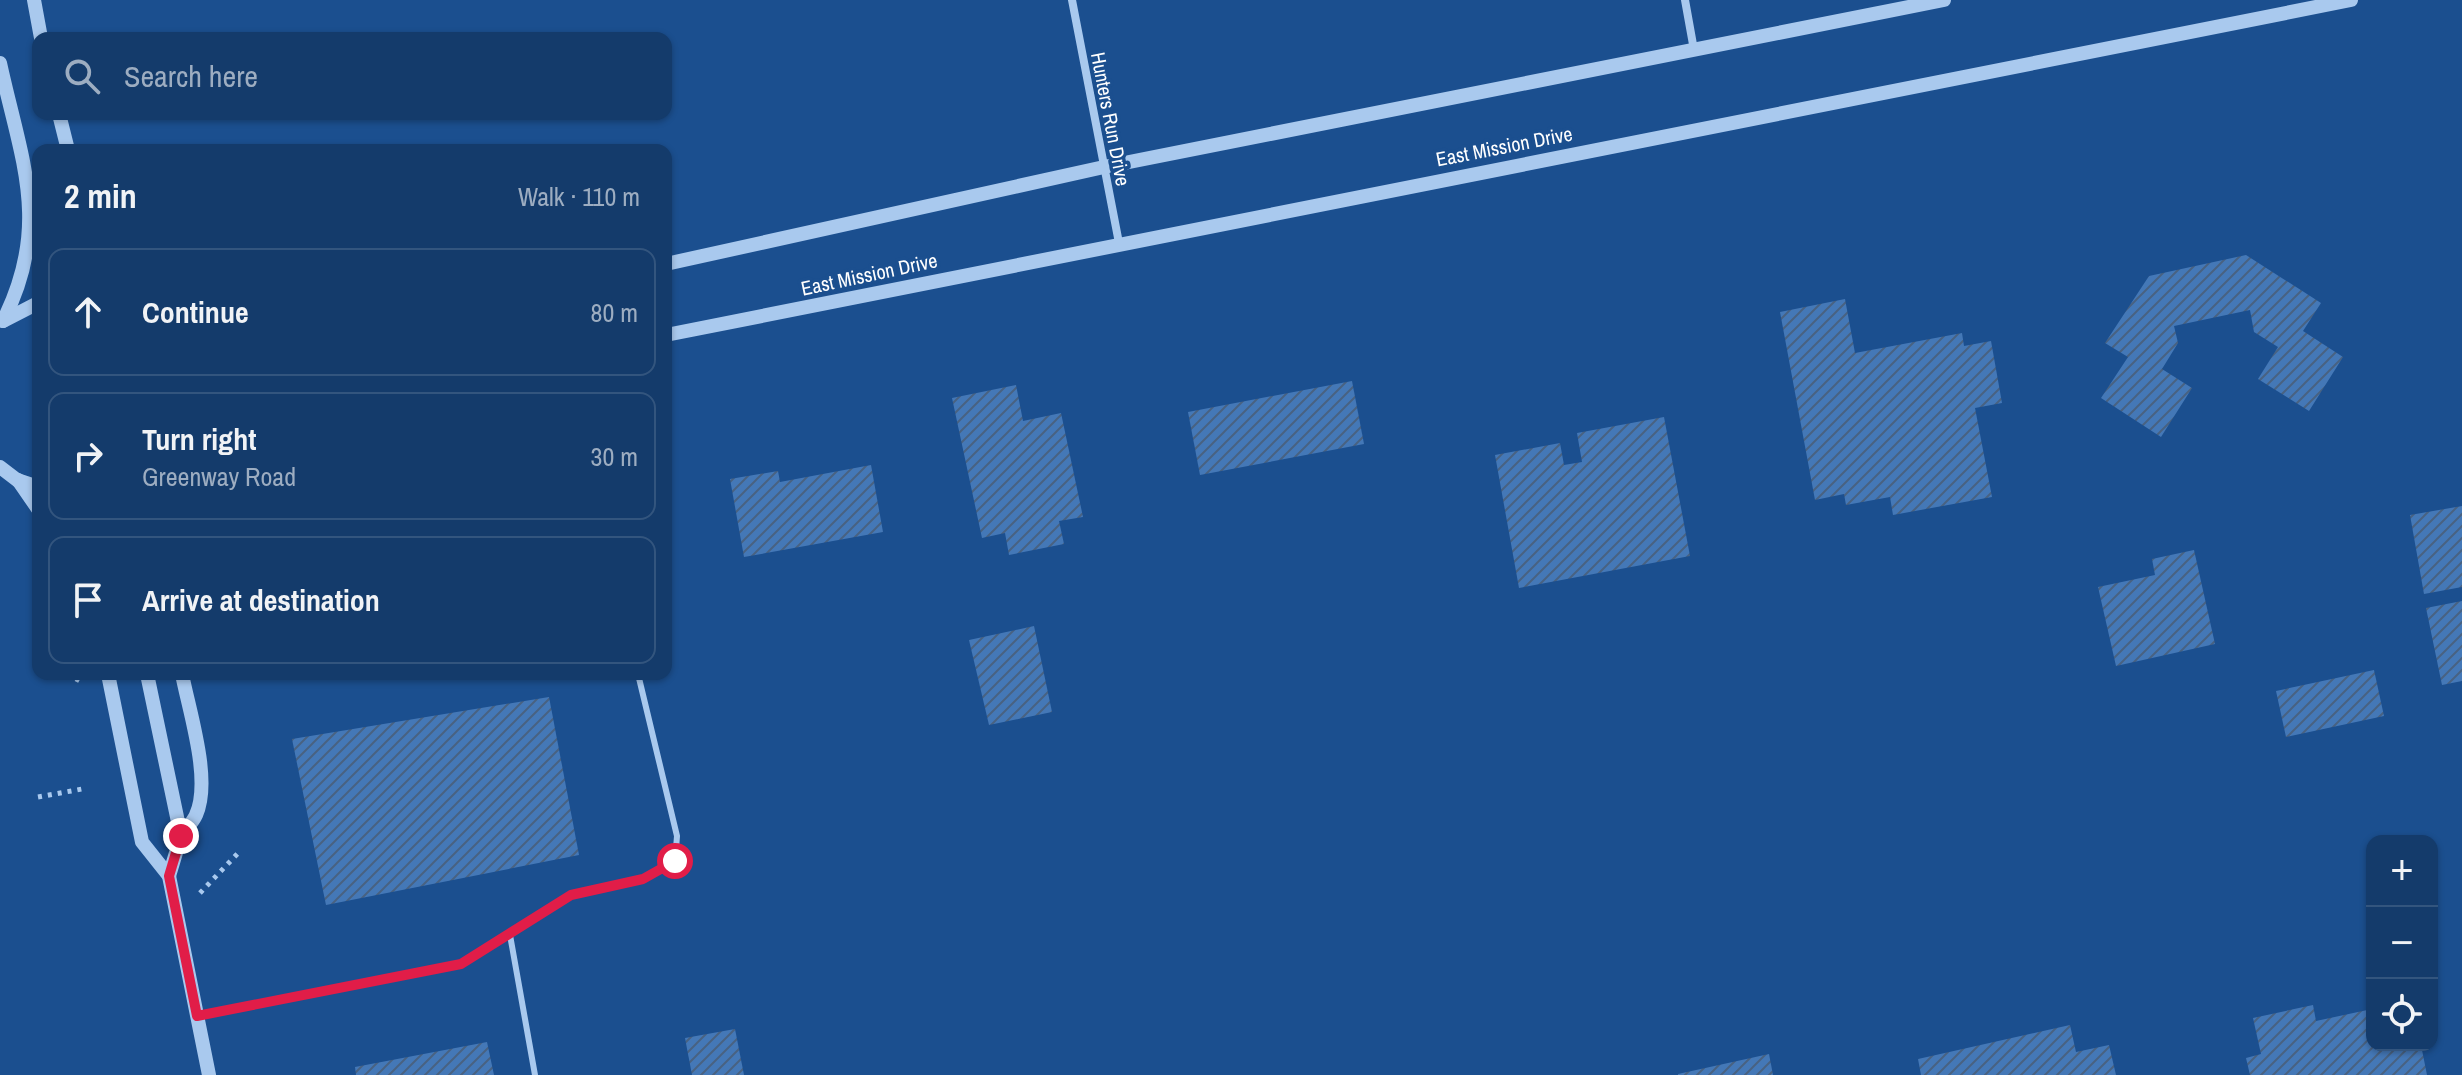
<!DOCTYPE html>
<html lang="en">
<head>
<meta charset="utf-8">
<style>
	:root { --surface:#143b6b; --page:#214673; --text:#f1f3f6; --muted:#9dadc1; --line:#33557e }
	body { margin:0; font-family:"Archivo Narrow",sans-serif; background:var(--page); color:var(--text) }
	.controls { position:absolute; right:24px; bottom:24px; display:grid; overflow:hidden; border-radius:16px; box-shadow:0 2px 6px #0004 }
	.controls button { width:72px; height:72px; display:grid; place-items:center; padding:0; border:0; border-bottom:2px solid var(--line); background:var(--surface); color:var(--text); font:40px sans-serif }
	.stop { position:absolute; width:24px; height:24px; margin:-18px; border:6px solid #e11d48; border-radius:50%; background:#fff }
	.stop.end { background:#e11d48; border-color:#fff; box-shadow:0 2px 8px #0008 }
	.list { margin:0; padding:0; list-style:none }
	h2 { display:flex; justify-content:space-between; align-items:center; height:104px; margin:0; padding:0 32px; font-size:34px }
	h2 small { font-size:26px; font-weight:400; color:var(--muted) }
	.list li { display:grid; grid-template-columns:52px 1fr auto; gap:24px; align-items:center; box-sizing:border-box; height:128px; margin:0 16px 16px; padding:0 16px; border:2px solid var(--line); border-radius:16px }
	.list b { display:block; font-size:30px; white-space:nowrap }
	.list p { margin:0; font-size:26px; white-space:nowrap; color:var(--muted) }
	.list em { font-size:26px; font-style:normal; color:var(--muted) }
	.icon { flex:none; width:44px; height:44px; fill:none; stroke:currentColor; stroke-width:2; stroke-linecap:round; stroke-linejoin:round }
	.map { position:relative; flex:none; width:2462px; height:1075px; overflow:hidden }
	.search { position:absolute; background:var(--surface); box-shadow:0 2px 6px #0004; left:32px; top:32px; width:640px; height:88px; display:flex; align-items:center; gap:20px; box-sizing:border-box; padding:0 28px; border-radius:16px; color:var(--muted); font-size:30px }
	.panel { position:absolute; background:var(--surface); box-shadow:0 2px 6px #0004; left:32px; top:144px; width:640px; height:536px; border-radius:16px }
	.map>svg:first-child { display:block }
	.building { fill:url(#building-hatch) }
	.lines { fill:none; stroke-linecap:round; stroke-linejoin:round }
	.path { stroke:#a9c9ee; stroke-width:5; stroke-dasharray:4 6; stroke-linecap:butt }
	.service { stroke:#a9c9ee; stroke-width:6 }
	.minor { stroke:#a9c9ee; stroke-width:8 }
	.tertiary { stroke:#a9c9ee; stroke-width:14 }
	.route { stroke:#e11d48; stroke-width:10 }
	.labels { text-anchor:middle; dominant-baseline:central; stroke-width:7; stroke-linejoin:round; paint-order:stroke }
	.street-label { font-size:20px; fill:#fff; stroke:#1b4f8f }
</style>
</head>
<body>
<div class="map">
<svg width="2462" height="1075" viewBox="0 0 2462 1075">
	<defs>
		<pattern id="building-hatch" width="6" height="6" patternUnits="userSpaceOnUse" patternTransform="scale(2)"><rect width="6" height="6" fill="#4478b7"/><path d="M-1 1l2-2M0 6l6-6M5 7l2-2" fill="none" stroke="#486282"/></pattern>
	</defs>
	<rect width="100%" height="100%" fill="#1b4f8f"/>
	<g class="building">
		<path d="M2246,255L2321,303L2303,331L2343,357L2309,411L2258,379L2278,347L2254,332L2250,310L2174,326L2178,343L2162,369L2192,388L2161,437L2101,398L2128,357L2105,343L2149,276Z"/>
		<path d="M1845,299L1855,353L1962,333L1964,346L1991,341L2002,403L1975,408L1992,497L1893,515L1890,497L1846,505L1844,494L1815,500L1780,312Z"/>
		<path d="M1352,381L1364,444L1200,475L1188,412Z"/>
		<path d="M1016,385L1023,421L1061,413L1083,517L1059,521L1064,544L1009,555L1005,533L982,538L952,398Z"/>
		<path d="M1664,417L1690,556L1519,588L1495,455L1560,443L1564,465L1582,462L1577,433Z"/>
		<path d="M871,465L883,532L744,557L730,479L778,471L780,482Z"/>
		<path d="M2462,506V587L2424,594L2410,515Z"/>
		<path d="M2194,550L2215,644L2116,666L2098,587L2155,575L2152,559Z"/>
		<path d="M2462,601V681L2442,685L2426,608Z"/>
		<path d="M1034,626L1052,712L989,725L969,640Z"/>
		<path d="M2374,670L2384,716L2286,737L2276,691Z"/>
		<path d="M549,697L579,855L326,905L292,739Z"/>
		<path d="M2313,1005L2316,1021L2372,1009V1045H2421L2427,1075H2250L2246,1058L2261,1054L2253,1018Z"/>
		<path d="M2070,1025L2076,1052L2109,1045L2116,1075H1921L1918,1059Z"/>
		<path d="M735,1029L744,1075H692L685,1038Z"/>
		<path d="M487,1042L494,1075H356L355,1067Z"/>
		<path d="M1769,1054L1773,1075H1678V1074Z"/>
	</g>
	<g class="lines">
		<g class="path">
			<path d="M67,674L80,681"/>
			<path d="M38,797L82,789"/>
			<path d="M200,893L241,850"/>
		</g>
		<g class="service">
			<path d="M510,935L535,1075"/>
			<path d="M197,1016L461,964L571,895L643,879L675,861L677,836L638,674"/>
		</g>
		<g class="minor">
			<path d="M1072,0L1119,243"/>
			<path d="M1685,0L1694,50"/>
		</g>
		<g class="tertiary">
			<path d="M34,0L41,38"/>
			<path d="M0,63C21,160 52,224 3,321"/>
			<path d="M59,114L68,150"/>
			<path d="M666,264L1104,167L1944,0"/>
			<path d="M3,321L38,303"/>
			<path d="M666,335L2351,0"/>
			<path d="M0,467L17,480L38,487"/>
			<path d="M18,480L38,509"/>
			<path d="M108,674L142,842L169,876L209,1075"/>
			<path d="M147,674L181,836L169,876"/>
			<path d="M181,836C186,829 193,822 196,815C212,780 189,711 182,674"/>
		</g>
	</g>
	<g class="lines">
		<path class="route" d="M181,836L169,876L197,1016L461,964L571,895L643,879L675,861"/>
	</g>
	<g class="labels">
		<g class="street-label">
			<text transform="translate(1111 119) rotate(79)">Hunters Run Drive</text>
			<text transform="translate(1504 146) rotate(-11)">East Mission Drive</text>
			<text transform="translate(869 274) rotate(-12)">East Mission Drive</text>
		</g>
	</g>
</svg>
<div class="controls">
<button>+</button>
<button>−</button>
<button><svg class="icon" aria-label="locate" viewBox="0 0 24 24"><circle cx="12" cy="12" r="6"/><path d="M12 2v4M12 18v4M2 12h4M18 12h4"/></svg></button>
</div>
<div class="stop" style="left:675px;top:861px"></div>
<div class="stop end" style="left:181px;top:836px"></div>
<div class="search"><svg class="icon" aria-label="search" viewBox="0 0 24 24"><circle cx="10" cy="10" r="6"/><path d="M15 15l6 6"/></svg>Search here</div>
<section class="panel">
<h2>2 min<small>Walk · 110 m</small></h2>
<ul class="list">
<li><svg class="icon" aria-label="ahead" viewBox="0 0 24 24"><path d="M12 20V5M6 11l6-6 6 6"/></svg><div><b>Continue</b></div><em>80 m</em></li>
<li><svg class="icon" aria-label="right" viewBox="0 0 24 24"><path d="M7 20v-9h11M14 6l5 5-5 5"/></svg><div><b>Turn right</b><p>Greenway Road</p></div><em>30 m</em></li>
<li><svg class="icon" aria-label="arrive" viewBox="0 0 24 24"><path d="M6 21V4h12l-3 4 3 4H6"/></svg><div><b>Arrive at destination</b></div></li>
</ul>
</section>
</div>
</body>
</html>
